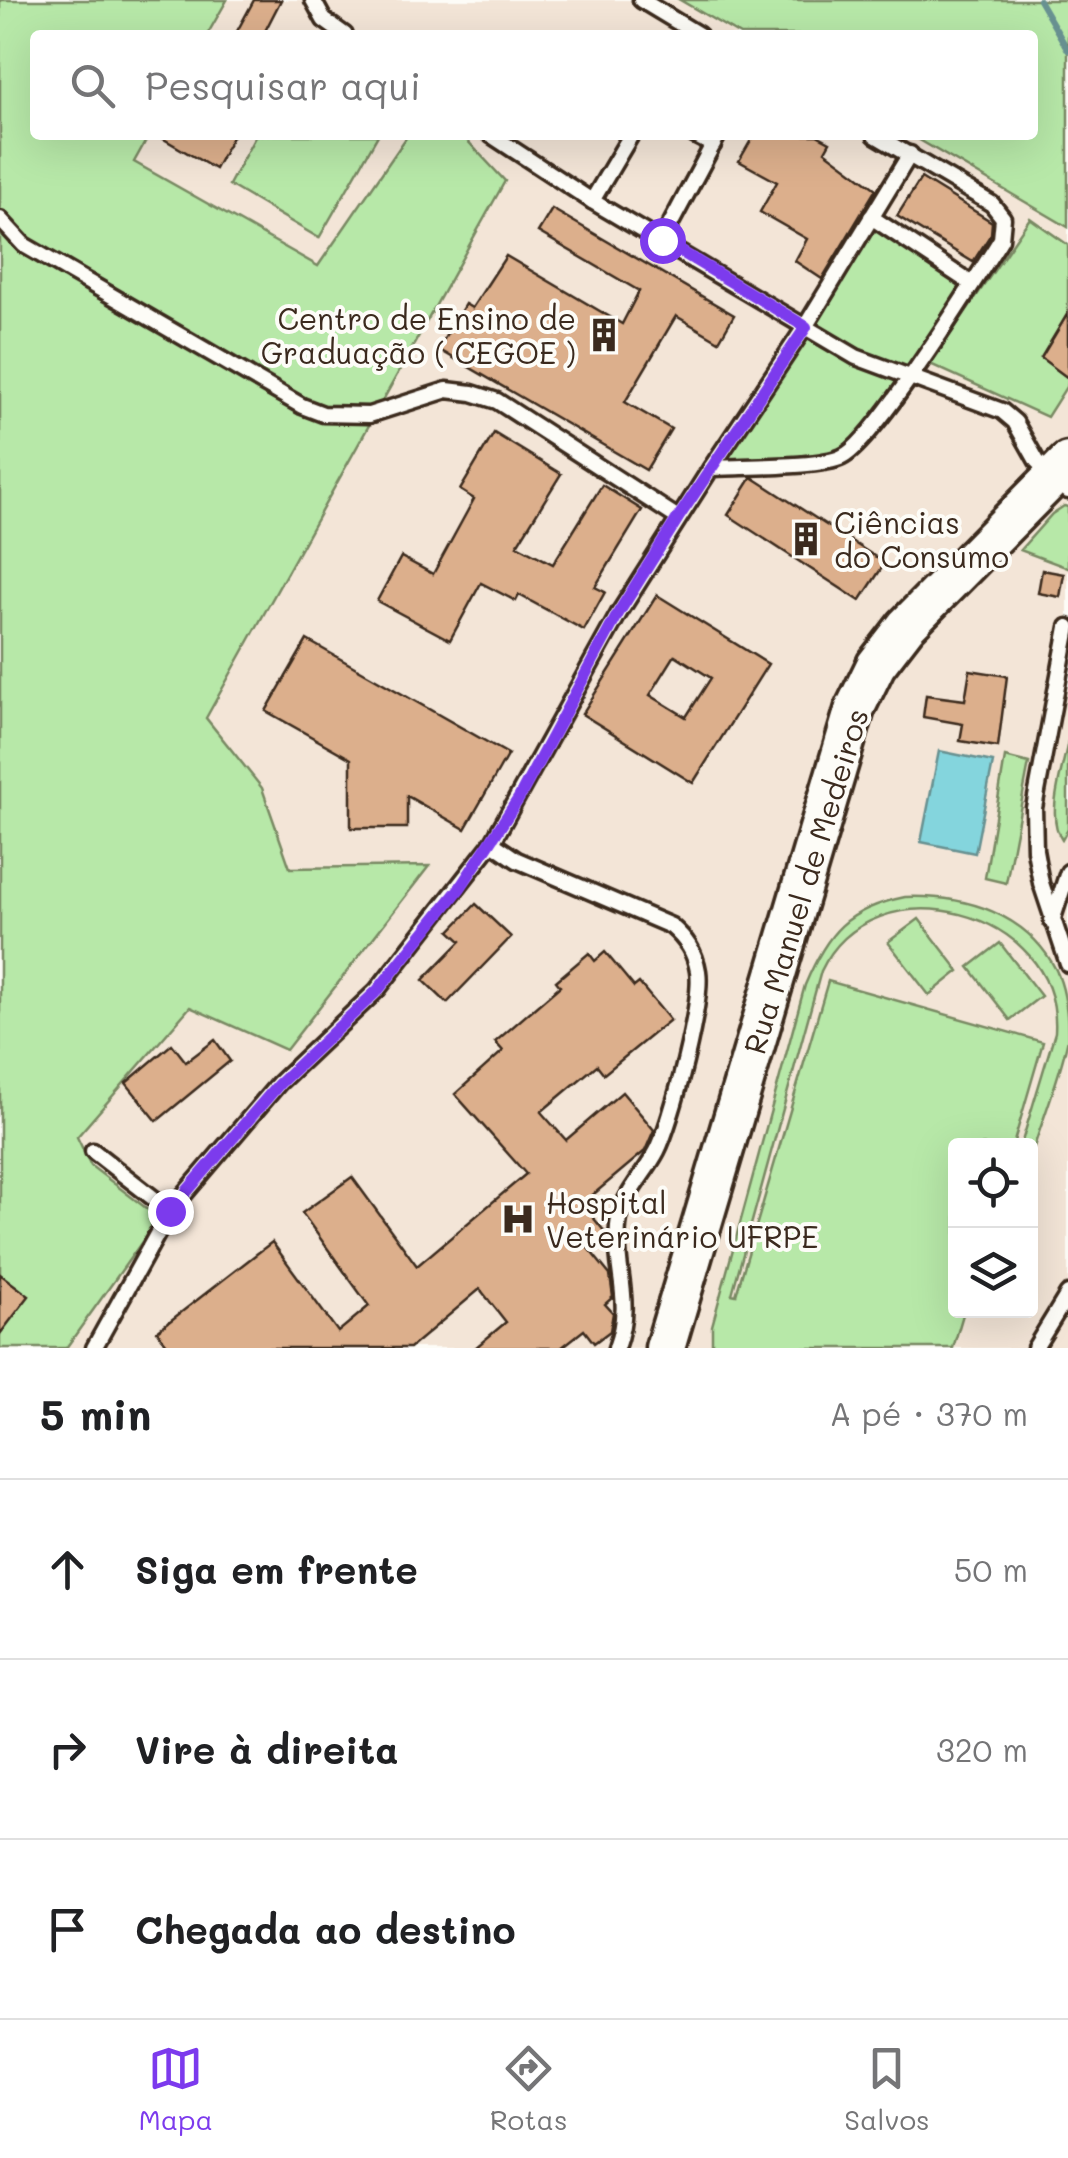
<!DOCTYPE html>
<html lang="pt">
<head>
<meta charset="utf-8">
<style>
	:root { --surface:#fff; --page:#f2f2f2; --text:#202124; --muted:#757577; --line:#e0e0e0; --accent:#7c3aed }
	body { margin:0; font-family:Mali,sans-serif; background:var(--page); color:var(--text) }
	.controls { position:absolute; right:30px; bottom:30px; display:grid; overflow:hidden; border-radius:10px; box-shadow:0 10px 40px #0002 }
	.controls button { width:90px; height:90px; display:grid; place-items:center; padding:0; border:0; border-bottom:2px solid var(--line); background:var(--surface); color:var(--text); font:50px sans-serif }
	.stop { position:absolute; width:30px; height:30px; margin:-22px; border:8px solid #7c3aed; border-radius:50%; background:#fff }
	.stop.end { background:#7c3aed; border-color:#fff; box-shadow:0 2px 10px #0008 }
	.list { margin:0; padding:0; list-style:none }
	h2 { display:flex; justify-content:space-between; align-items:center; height:130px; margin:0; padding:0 40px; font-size:42px }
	h2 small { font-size:32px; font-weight:400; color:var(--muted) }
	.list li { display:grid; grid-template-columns:65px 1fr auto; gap:30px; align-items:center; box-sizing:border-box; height:180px; padding:0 40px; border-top:2px solid var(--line) }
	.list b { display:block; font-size:38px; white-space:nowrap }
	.list em { font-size:32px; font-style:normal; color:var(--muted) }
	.icon { flex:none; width:55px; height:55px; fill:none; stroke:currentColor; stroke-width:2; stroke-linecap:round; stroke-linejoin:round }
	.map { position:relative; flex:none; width:1068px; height:1348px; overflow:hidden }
	.search { position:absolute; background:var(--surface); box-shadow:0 10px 40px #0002; left:30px; right:30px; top:30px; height:110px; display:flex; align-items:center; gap:25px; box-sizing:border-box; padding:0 35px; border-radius:10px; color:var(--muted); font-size:38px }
	.sheet { height:670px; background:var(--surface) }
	nav { display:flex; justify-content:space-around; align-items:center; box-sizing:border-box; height:140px; border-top:2px solid var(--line); background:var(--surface); font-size:28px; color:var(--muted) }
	nav a { display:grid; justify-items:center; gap:5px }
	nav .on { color:var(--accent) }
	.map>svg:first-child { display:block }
	.built { fill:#f3e5d7; fill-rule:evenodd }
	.green { fill:#b7e8a8; stroke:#798963; stroke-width:2.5 }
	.water { fill:#84d5dd; stroke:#679191; stroke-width:2.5 }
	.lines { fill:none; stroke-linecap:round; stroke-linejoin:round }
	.stream { stroke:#679191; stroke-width:6 }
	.building { fill:#dcaf8c; stroke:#3b2a1e; stroke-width:2.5; fill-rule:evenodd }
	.service-casing { stroke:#3b2a1e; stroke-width:21 }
	.secondary-casing { stroke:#3b2a1e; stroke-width:45 }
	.service { stroke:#fdfcf7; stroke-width:14 }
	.secondary { stroke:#fdfcf7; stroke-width:38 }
	.route { stroke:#7c3aed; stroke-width:12 }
	.labels { text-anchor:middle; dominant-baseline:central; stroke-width:8; stroke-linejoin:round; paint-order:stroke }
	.poi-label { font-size:30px; fill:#3b2a1e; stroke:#fdfcf7; text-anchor:start }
	.street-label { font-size:30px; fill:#3b2a1e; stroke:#fdfcf7 }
</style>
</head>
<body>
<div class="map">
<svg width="1068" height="1348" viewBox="0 0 1068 1348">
	<rect width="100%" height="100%" fill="#fdfcf7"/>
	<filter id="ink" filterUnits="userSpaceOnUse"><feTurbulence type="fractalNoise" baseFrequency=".01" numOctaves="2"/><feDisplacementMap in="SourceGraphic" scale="20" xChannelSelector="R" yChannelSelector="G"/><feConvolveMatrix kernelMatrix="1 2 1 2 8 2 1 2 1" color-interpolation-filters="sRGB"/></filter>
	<g filter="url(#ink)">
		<path class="built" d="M0,0H1068V1348H0ZM35,35H1033V135H35ZM956,1146H1030V1310H956Z"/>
		<g class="green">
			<path d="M0,0H227L207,35H35V135H149L134,162L318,266L408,135H462L505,181L206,718L262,788L290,868L429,866L286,1050L190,1007L77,1137L91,1166L159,1218L66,1348H0Z"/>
			<path d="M680,0H1068V227L911,135H1033V35H740Z"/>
			<path d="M256,135H378L319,238L229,185Z"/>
			<path d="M1030,218L1068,245V313L1041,358L1068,378V384L1047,417L930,364Z"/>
			<path d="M872,222L967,284L845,463L712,464Z"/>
			<path d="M1064,506L1068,507V568L1020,550L1052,514Z"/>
			<path d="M1068,741V829L1062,840C1045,816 1063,769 1068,741Z"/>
			<path d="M1005,757L1029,763L1006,883L985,878Z"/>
			<path d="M905,897C965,895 1027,913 1056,970C1066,991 1068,1014 1068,1038C1060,1077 1043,1118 1031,1156L1030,1146L1021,1145L1055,1032C1063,909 872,861 821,971L732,1294L736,1295L828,981L1043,1042L1013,1145L956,1146V1310L964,1311L953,1348H712V1326L805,985C827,932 847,909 905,897Z"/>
			<path d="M919,919L959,971L929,995L888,942Z"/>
			<path d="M1000,943L1041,996L1010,1020L969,967Z"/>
		</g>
		<path class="water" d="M939,751L993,762L975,853L921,842Z"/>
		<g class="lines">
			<path class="stream" d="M1039,0L1068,50"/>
		</g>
		<g class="building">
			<path d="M254,0H281L263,35H235Z"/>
			<path d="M157,135H233L215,169Z"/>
			<path d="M754,135H817L830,142L825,151L876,189L822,279L795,261L807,239L760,212L777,182L739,161Z"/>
			<path d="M921,178L992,222L991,234L973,262L897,216Z"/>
			<path d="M552,209L734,315L719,341L676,316L625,402L671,429L646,470L438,349L465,304L472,308L506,256L622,324L639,291L538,232Z"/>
			<path d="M1068,313V378L1041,358Z"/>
			<path d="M494,433L561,474L517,545L553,564L602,485L642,510L595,587L605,592L584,630L519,595L516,601L481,583L450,640L377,601L401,557L433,574L474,499L460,490Z"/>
			<path d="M752,477L885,563L860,601L728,515Z"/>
			<path d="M1042,570L1064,574L1060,597L1038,593Z"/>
			<path d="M657,595L768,664L693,783L582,714ZM675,655L711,678L686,717L650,695Z"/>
			<path d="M307,640L508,754L465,829L407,796V828H351V759L266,711Z"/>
			<path d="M970,670L1007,676L998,747L960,741L963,724L923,717L926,695L965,700Z"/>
			<path d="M476,904L511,937L447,1003L423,980L461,941L450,931Z"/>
			<path d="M605,952L634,987L639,983L670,1020L604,1074L597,1065L541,1112L566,1140L622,1092L654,1130L645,1151L582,1204L605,1232L588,1248L610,1275L613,1297L605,1304L613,1313L610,1331L594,1343L584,1330L561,1348H475L506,1322L480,1289L410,1348H170L157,1331L272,1242L338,1332L369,1306L302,1213L352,1177L417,1266L526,1174L455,1094L503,1051L495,1042L560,986L556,981L589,953L595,961Z"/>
			<path d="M215,1040L230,1061L157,1121L126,1083L172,1044L186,1062Z"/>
			<path d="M0,1274L29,1296L0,1334Z"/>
		</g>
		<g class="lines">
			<g class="service-casing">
				<g id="service">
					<path d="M313,0L324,20L345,35"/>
					<path d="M641,0L699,35"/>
					<path d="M491,135L592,201L856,357L1002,411L1015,422L1037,461L1068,491"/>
					<path d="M694,135L713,145"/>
					<path d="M592,201L631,135"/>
					<path d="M871,217L972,284"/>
					<path d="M0,219L24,245L302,406L323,414L369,415L447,390L472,393L497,401L678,518"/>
					<path d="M662,240L718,135"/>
					<path d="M711,468L805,327L910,154"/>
					<path d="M1068,627L1034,808L1035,850L1041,883L1068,964"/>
					<path d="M492,843L517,860L671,926C686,939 695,952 698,971C703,1002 672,1122 657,1151C644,1176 620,1198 618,1226C614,1272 634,1299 616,1348"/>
					<path d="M1052,921L1068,872"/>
					<path d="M93,1151L170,1211"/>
					<path d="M94,1348L170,1211L279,1083L377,990L492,843L619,613L711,468C740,466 820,468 842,457C873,444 977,277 1001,239L1003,218L992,204L875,135"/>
					<path d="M1035,1348L1068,1294"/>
				</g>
			</g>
			<g class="secondary-casing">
				<path id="secondary" d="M665,1348L855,708L876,665L906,626L1068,462"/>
			</g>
			<use href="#service" class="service"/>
			<use href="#secondary" class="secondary"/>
		</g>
	</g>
	<g class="lines" filter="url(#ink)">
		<path class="route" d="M170,1211L279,1084L378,990L460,888L519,798L619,612L678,518L806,327L662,240"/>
	</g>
	<defs>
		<g id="building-bare" transform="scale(2.7)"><path d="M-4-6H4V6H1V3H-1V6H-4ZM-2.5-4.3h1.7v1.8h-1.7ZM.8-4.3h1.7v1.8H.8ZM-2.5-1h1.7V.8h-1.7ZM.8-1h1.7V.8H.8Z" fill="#3b2a1e" stroke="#fdfcf7" stroke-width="2.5" paint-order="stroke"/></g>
		<g id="hospital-bare" transform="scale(2.7)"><path d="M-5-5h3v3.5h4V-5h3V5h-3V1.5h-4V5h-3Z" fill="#3b2a1e" stroke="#fdfcf7" stroke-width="2.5" paint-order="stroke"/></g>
	</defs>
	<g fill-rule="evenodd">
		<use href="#building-bare" x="604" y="335"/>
		<use href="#building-bare" x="806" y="539"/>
		<use href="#hospital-bare" x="518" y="1219"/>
	</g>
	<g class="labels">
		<g class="poi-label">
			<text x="576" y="318" text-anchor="end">Centro de Ensino de<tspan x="576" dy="34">Graduação ( CEGOE )</tspan></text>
			<text x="834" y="522">Ciências<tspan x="834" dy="34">do Consumo</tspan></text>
			<text x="546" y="1202">Hospital<tspan x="546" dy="34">Veterinário UFRPE</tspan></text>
		</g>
		<g class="street-label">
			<text transform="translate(805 881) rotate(-73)">Rua Manuel de Medeiros</text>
		</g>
	</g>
</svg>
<div class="controls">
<button><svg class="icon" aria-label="locate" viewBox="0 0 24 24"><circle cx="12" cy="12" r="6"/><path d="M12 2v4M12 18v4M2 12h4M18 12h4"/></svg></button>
<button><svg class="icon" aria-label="layers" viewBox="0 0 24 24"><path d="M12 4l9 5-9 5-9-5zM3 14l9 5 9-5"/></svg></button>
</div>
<div class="stop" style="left:662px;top:240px"></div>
<div class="stop end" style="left:170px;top:1211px"></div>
<div class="search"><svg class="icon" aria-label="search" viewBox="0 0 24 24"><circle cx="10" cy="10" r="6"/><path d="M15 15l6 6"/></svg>Pesquisar aqui</div>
</div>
<section class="sheet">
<h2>5 min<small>A pé · 370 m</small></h2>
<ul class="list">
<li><svg class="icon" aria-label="ahead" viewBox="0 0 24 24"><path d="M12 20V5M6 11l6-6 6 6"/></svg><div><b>Siga em frente</b></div><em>50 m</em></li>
<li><svg class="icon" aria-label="right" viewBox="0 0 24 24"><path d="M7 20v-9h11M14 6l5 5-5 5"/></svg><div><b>Vire à direita</b></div><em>320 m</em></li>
<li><svg class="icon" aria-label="arrive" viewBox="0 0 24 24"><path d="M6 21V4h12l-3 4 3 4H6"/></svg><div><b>Chegada ao destino</b></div></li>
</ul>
</section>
<nav>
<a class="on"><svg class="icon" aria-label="map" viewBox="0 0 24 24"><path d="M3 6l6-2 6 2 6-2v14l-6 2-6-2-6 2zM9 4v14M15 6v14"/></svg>Mapa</a>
<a><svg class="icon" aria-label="directions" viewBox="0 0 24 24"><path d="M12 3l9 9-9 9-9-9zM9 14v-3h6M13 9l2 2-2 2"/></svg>Rotas</a>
<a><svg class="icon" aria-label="saved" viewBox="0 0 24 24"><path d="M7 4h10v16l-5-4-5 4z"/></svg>Salvos</a>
</nav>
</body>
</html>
